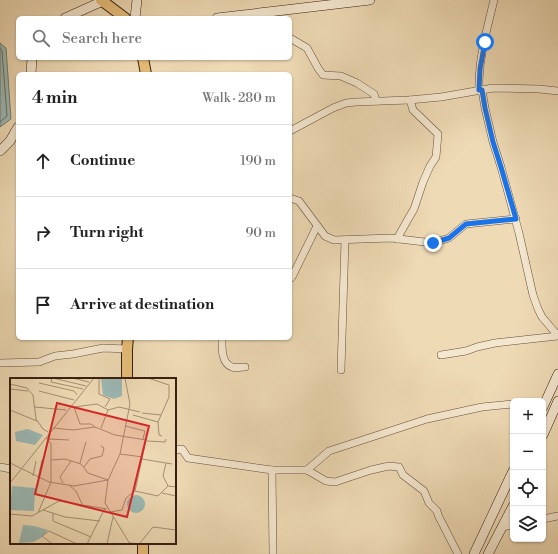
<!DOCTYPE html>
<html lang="en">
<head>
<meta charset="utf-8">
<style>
	:root { --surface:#fff; --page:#f6f6f6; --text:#222; --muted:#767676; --line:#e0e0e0 }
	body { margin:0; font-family:"Libre Bodoni",serif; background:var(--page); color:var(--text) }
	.controls { position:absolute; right:12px; bottom:12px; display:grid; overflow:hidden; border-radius:6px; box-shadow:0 1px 3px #0004 }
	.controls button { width:36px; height:36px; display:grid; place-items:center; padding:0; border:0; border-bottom:1px solid var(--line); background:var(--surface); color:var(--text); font:20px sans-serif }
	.stop { position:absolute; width:12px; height:12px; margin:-9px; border:3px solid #1a73e8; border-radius:50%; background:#fff }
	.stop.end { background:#1a73e8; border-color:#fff; box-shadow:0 1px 4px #0008 }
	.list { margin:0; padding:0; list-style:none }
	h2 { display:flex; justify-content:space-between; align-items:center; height:52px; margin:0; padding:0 16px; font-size:17px }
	h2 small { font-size:13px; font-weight:400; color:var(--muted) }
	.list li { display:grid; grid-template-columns:26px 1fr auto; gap:12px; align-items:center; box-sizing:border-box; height:72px; padding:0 16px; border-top:1px solid var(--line) }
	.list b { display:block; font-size:15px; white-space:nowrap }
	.list em { font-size:13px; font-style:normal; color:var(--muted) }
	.icon { flex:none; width:22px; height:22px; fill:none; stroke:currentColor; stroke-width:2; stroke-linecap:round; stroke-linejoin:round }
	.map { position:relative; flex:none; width:558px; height:554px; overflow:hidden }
	.search { position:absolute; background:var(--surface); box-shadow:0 1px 3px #0004; left:16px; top:16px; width:276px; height:44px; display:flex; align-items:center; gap:10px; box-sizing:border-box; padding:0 14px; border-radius:6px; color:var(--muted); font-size:15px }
	.panel { position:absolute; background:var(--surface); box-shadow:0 1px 3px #0004; left:16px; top:72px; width:276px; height:268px; border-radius:6px }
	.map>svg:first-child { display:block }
	.water { fill:#9bb9b5; stroke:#737b73 }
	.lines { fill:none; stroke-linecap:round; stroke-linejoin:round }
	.shore { stroke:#6a6c62; stroke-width:1 }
	.minor-casing { stroke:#664d39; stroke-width:8 }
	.secondary-casing { stroke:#381e10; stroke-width:10 }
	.primary-casing { stroke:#381e10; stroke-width:12 }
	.minor { stroke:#f4e7cf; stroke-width:7 }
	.secondary { stroke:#f4e7cf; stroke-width:9 }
	.primary { stroke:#e7bd7a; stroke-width:10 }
	.route { stroke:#1a73e8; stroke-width:5 }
	.inset-road { fill:none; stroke:#a58f73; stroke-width:1 }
	.view { fill:#d62828; fill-opacity:0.15; stroke:#d62828; stroke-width:2 }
	.inset-edge { fill:none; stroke:#381e10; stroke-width:2 }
</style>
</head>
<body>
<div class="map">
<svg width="558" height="554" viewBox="0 0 558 554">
	<rect width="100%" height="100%" fill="#eedab5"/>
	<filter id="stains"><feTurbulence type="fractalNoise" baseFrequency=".005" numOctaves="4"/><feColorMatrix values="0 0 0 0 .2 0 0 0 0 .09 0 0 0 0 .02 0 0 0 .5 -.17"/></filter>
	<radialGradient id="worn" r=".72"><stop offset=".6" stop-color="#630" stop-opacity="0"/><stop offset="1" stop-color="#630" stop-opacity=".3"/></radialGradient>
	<path class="water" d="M0,43L6,48L11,119L0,127Z"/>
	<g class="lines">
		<path class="shore" d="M0,48L2,51L7,116L0,122"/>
		<g class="minor-casing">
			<g id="minor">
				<path d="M290,38L307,48L318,68L323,75L341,76L357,83L374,94L376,101"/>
				<path d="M482,90L485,108L493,142L501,167L519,233L533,295L538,309L542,317L553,330L558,335"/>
				<path d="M479,91C478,60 487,29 494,0"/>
				<path d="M290,131L333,108L346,103L356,102L409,100L441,97L493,88L539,89L558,91"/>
				<path d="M290,198L299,201L325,236L334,240L391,238L433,243L449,238L466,224L516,219"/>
				<path d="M397,239L407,221L414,209L423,182L430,166L436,157L438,134L413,110L410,100"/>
				<path d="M290,279L292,277L317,226"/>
				<path d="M222,338C222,348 221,363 232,367C236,368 242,367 245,367"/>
				<path d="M441,355L466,351L477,347L495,343L558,336"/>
				<path d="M0,363L39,362L55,356L73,354L103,348L127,349"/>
				<path d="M341,370L345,240"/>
				<path d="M175,450L182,449L188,458L272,470H307L329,451L427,419L482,407L513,404"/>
				<path d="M0,467L11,469"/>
				<path d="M272,470L273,554"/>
				<path d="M307,470L326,481L335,482L371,470L389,466L399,467L403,475L424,491L429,503L437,511L438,515L458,554"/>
				<path d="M543,519L558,516"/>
				<path d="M502,527L513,525"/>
			</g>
		</g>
		<g class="secondary-casing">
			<g id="secondary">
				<path d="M65,18L103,1"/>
				<path d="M135,18L137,0"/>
				<path d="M217,18L370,0"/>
				<path d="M31,74L32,58"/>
				<path d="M0,151L10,141L18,127"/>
				<path d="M543,407L558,374"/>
				<path d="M543,435L558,401"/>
				<path d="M474,554L513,471"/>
				<path d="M488,554L513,506"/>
			</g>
		</g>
		<g class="primary-casing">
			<g id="primary">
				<path d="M101,0L125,18"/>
				<path d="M143,58L146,74"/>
				<path d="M127,379V349L128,338"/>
				<path d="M143,554V543"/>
			</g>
		</g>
		<use href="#minor" class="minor"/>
		<use href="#secondary" class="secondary"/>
		<use href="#primary" class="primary"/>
	</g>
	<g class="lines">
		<path class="route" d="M433,243L449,238L466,224L516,219L501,167L493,142L485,108L482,90H479L480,69L485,42"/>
	</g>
	<g transform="translate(10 378)">
		<rect width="166" height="166" fill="#eedab5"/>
		<path d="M91,0L112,1V18L104,21L93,17ZM18,51L33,57L25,67L6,63L5,54ZM2,108L25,110L24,133L0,132ZM117 126a9 9 0 1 1 18 0a9 9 0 1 1-18 0ZM13,147L24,148L38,152L31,160L23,164L9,165Z" fill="#9bb9b5"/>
		<path class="inset-road" d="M42,0L41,4L73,11M43,0L76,8M62,0L79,4M89,0V16L100,21L95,29M115,0L120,26L110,76L98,102L95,125L120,166M138,0L159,7V19L148,44M29,5L64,13L67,17M0,6L17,10L23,17L26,41L33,51L38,54M0,11L18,13M29,13L64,22M25,29L56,32M0,32L27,43M132,35L151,37M123,37L148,44L149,57L152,58M115,48L135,53L133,61M85,49L81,46H70L64,29L87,26L98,32L109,29L130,34M43,50L63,52L85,49L105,57L136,62L125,113M91,50L98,32M36,59L41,66V104M39,61L59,62M137,63L155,64L156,61M110,76L133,79M132,81L162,86M41,82L55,81L71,86L78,95L98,102M0,85L39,104L64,108L98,102M70,85L76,64M156,85L153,98L158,108M74,89L80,81L92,78L94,70L91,68M23,98L26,83M28,101L32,82M0,105L84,0M53,105L50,99L61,83M59,107L66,113L72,126M152,115L166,118M33,132L55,139L90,143M100,134L112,132L116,120L125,113L148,118L158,108L166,109M28,135L41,104M43,135V143L81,159M0,136L22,138L49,123L97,131M41,165L32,158L39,153L67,166M119,165L133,166M130,165L143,149L166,152M77,166L95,130M97,166L103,139"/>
		<path class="view" d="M47,25L139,48L117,139L25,116Z"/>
		<rect width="166" height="166" class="inset-edge"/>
	</g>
	<rect width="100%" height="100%" filter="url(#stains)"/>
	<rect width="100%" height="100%" fill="url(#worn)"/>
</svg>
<div class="controls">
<button>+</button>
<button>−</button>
<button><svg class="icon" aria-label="locate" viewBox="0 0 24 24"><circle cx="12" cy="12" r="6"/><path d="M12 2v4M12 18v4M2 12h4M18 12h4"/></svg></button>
<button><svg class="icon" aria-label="layers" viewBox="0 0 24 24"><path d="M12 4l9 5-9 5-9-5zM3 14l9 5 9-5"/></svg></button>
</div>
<div class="stop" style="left:485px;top:42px"></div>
<div class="stop end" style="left:433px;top:243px"></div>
<div class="search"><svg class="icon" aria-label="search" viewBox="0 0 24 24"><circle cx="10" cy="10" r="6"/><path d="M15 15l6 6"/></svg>Search here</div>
<section class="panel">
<h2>4 min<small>Walk · 280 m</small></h2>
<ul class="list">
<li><svg class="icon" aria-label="ahead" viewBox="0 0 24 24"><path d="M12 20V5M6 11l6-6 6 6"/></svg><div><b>Continue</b></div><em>190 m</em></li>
<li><svg class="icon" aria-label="right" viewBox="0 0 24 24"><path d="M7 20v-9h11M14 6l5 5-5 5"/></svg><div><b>Turn right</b></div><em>90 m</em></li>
<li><svg class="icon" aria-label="arrive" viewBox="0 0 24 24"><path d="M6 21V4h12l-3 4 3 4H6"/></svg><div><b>Arrive at destination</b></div></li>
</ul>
</section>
</div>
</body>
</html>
